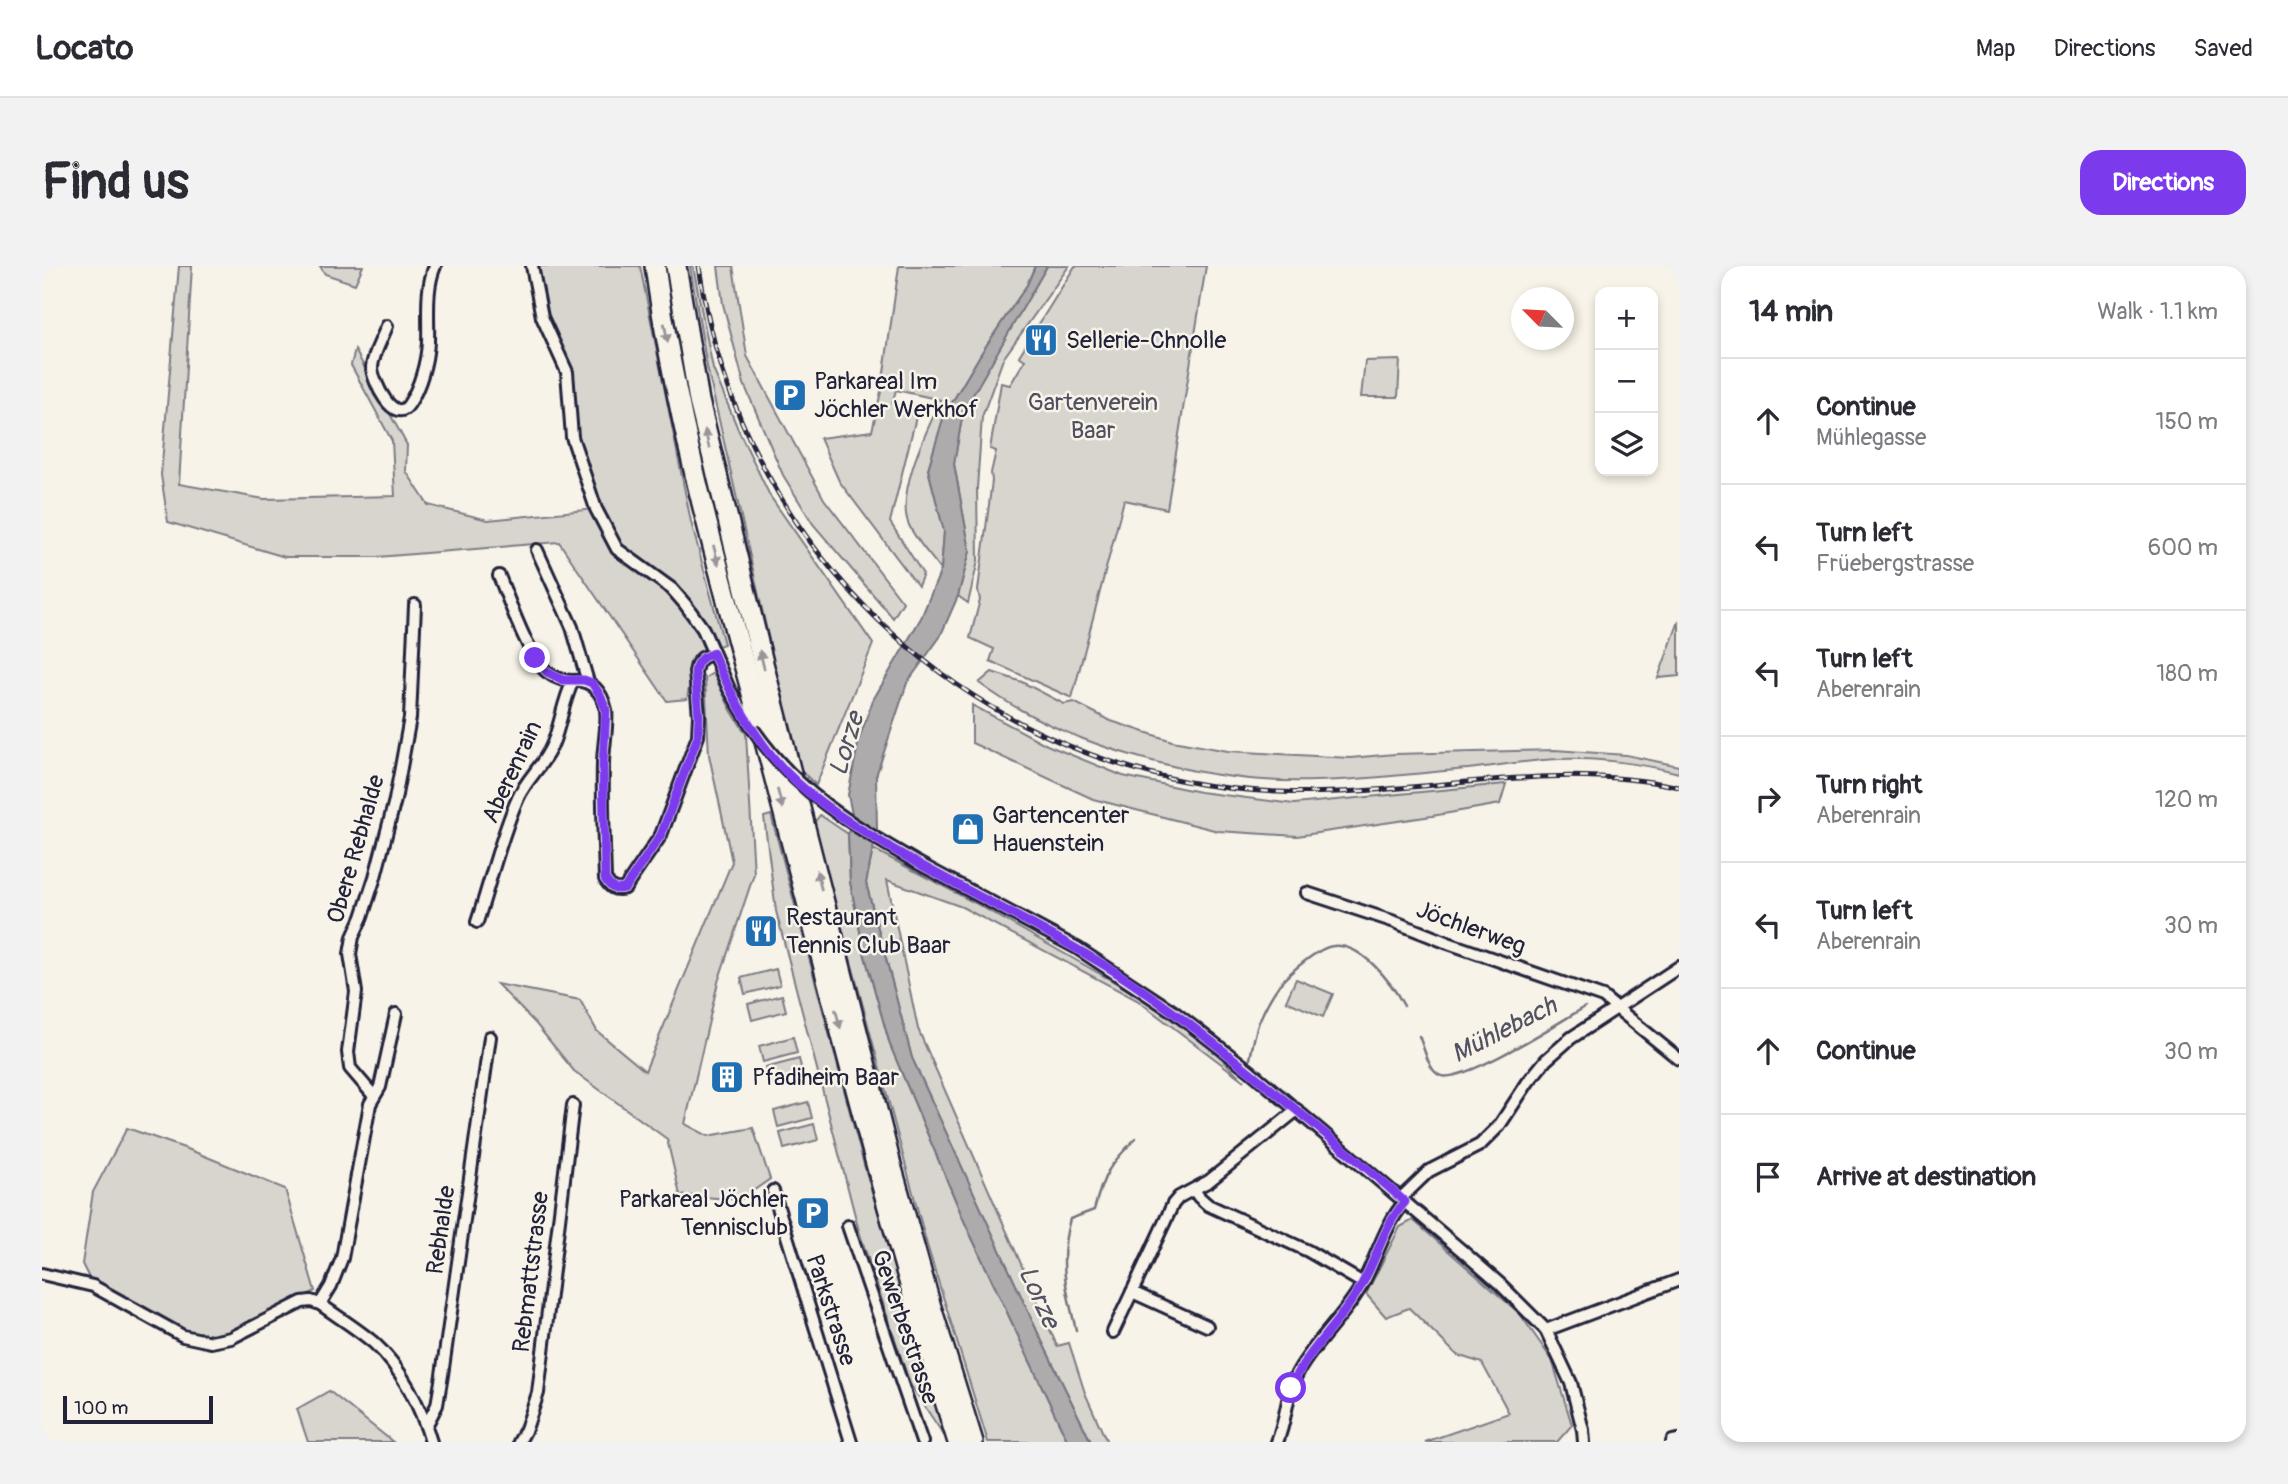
<!DOCTYPE html>
<html lang="en">
<head>
<meta charset="utf-8">
<style>
	:root { --surface:#fff; --page:#f2f2f3; --text:#2b2b33; --muted:#7c7c81; --line:#e1e1e2; --accent:#7c3aed }
	body { margin:0; font-family:Pangolin,sans-serif; background:var(--page); color:var(--text) }
	.controls { position:absolute; right:21px; top:21px; display:grid; overflow:hidden; border-radius:14px; box-shadow:0 4px 10px #0003 }
	.controls button { width:63px; height:63px; display:grid; place-items:center; padding:0; border:0; border-bottom:2px solid var(--line); background:var(--surface); color:var(--text); font:35px sans-serif }
	.compass { position:absolute; left:1469px; top:21px; width:63px; height:63px; border-radius:50%; background:var(--surface); box-shadow:0 4px 10px #0003; rotate:294deg }
	.scale { position:absolute; left:21px; bottom:18px; width:150px; box-sizing:border-box; padding-left:7px; border:4px solid #22223b; border-top:0; font-size:19px; line-height:24px; white-space:nowrap; color:#22223b; -webkit-text-stroke:5px #f7f3e8; paint-order:stroke }
	.stop { position:absolute; width:21px; height:21px; margin:-16px; border:5px solid #7c3aed; border-radius:50%; background:#fff }
	.stop.end { background:#7c3aed; border-color:#fff; box-shadow:0 2px 7px #0008 }
	.list { margin:0; padding:0; list-style:none }
	h2 { display:flex; justify-content:space-between; align-items:center; height:91px; margin:0; padding:0 28px; font-size:30px }
	h2 small { font-size:23px; font-weight:400; color:var(--muted) }
	.list li { display:grid; grid-template-columns:46px 1fr auto; gap:21px; align-items:center; box-sizing:border-box; height:126px; padding:0 28px; border-top:2px solid var(--line) }
	.list b { display:block; font-size:26px; white-space:nowrap }
	.list p { margin:0; font-size:23px; white-space:nowrap; color:var(--muted) }
	.list em { font-size:23px; font-style:normal; color:var(--muted) }
	.icon { flex:none; width:38px; height:38px; fill:none; stroke:currentColor; stroke-width:2; stroke-linecap:round; stroke-linejoin:round }
	.map { position:relative; flex:none; width:1637px; height:1176px; overflow:hidden; border-radius:21px }
	header { display:flex; align-items:center; gap:42px; box-sizing:border-box; height:98px; padding:0 35px; background:var(--surface); border-bottom:2px solid var(--line) }
	header strong { font-size:33px }
	nav { display:flex; gap:38px; margin-inline-start:auto; font-size:24px }
	.intro { display:flex; align-items:center; justify-content:space-between; box-sizing:border-box; height:168px; padding:0 42px }
	h1 { margin:0; font-size:49px }
	.button { padding:18px 32px; border-radius:21px; background:var(--accent); color:#fff; font-size:24px; font-weight:700 }
	main { display:flex; gap:42px; padding:0 42px }
	aside { flex:1; background:var(--surface); border-radius:21px; box-shadow:0 4px 10px #0003 }
	.map>svg:first-child { display:block }
	.green { fill:#d8d5cf; stroke:#7d7c85; stroke-width:2 }
	.water { fill:#aeabad; stroke:#76747f; stroke-width:2 }
	.lines { fill:none; stroke-linecap:round; stroke-linejoin:round }
	.stream { stroke:#76747f; stroke-width:2.5 }
	.minor-casing { stroke:#22223b; stroke-width:16 }
	.tertiary-casing { stroke:#22223b; stroke-width:18 }
	.motorway-casing { stroke:#22223b; stroke-width:24 }
	.minor { stroke:#f7f3e8; stroke-width:10 }
	.tertiary { stroke:#f7f3e8; stroke-width:12 }
	.motorway { stroke:#f7f3e8; stroke-width:19 }
	.rail-casing { stroke:#22223b; stroke-width:5 }
	.rail { stroke:#f7f3e8; stroke-width:2.5; stroke-dasharray:8; stroke-linecap:butt }
	.minor-bridge-casing { stroke:#22223b; stroke-width:16; stroke-linecap:butt }
	.minor-bridge { stroke:#f7f3e8; stroke-width:10 }
	.oneway { fill:#97959a }
	.route { stroke:#7c3aed; stroke-width:9 }
	.labels { text-anchor:middle; dominant-baseline:central; stroke-width:5; stroke-linejoin:round; paint-order:stroke }
	.poi-label { font-size:24px; fill:#22223b; stroke:#f7f3e8; text-anchor:start }
	.park-label { font-size:24px; fill:#504f60; stroke:#f7f3e8 }
	.street-label { font-size:24px; fill:#22223b; stroke:#f7f3e8 }
	.water-label { font-size:26px; font-style:italic; fill:#535263; stroke:#f7f3e8 }
</style>
</head>
<body>
<header>
<strong>Locato</strong>
<nav><a>Map</a><a>Directions</a><a>Saved</a></nav>
</header>
<div class="intro"><h1>Find us</h1><a class="button">Directions</a></div>
<main>
<div class="map">
<svg width="1637" height="1176" viewBox="0 0 1637 1176">
	<rect width="100%" height="100%" fill="#f7f3e8"/>
	<filter id="ink" filterUnits="userSpaceOnUse"><feTurbulence type="fractalNoise" baseFrequency=".0143" numOctaves="2"/><feDisplacementMap in="SourceGraphic" scale="14" xChannelSelector="R" yChannelSelector="G"/><feConvolveMatrix kernelMatrix="1 2 1 2 8 2 1 2 1" color-interpolation-filters="sRGB"/></filter>
	<g filter="url(#ink)">
		<g class="green">
			<path d="M137,0H150L137,218L222,233L353,230L350,175L309,99L313,84L365,179L364,205L386,239L446,254L554,243L536,191L528,130L505,65L490,0H598L649,256L682,378L653,389L645,433L625,435L517,276L335,291H243L126,256L119,209Z"/>
			<path d="M278,0H321L313,18L283,8Z"/>
			<path d="M648,0H651L671,103L696,163L728,230L831,378L774,519L756,502L665,101Z"/>
			<path d="M676,0H691L705,90L782,233L861,336L851,352L771,258L741,209L702,118L681,38Z"/>
			<path d="M857,0H993L985,19L940,86L902,150L886,203L902,265L899,304C889,290 874,275 867,259C853,228 885,164 899,134L854,124L850,138L874,151L848,256L881,308L876,320L797,215L778,172L830,165L840,121Z"/>
			<path d="M1005,0H1027L961,93L940,151L935,222L936,295L926,337L916,330L928,285L912,198L921,145Z"/>
			<path d="M1033,0H1164L1125,243L1082,234L1030,432L948,395L952,383L928,372L938,334L936,324L950,215L949,207L954,185L948,183L959,117L968,119L983,94L977,90Z"/>
			<path d="M1358,94L1356,131H1319L1323,95Z"/>
			<path d="M1637,355V410L1616,412Z"/>
			<path d="M950,406L980,416L1022,438L1032,436L1069,455L1130,475L1186,485L1308,492L1353,488L1513,484L1584,489L1637,500V507C1602,498 1552,491 1516,493C1486,494 1456,500 1426,503C1376,507 1324,514 1273,515C1166,519 1023,481 937,417Z"/>
			<path d="M671,407L689,444L704,468L712,608L676,716L643,858L666,870L711,862L728,913L698,934L638,929L625,873L532,805L494,758L455,718L538,734L555,765L603,805L690,596L667,489L663,412Z"/>
			<path d="M930,439L1005,479L1081,510L1158,526L1252,538L1464,518L1458,538L1390,550L1255,570L1176,565L1051,533L930,477Z"/>
			<path d="M729,549L822,899L903,1171L868,1118L817,965L734,645L722,551Z"/>
			<path d="M778,549L806,568L808,616L823,690L848,779L923,957L1026,1176H946L885,979L772,557Z"/>
			<path d="M831,583L933,637L1097,730L1171,784L1202,815L1095,734L920,641L845,614L876,763L1015,1080L1027,1077L1043,1127L1065,1176H1049L995,1065L870,792L824,617Z"/>
			<path d="M734,703L738,719L703,728L699,712Z"/>
			<path d="M1254,713L1291,728L1281,751L1244,735Z"/>
			<path d="M740,729L744,745L710,754L706,738Z"/>
			<path d="M751,771L755,787L721,796L717,780Z"/>
			<path d="M757,793L761,809L727,818L723,802Z"/>
			<path d="M766,836L770,852L736,861L732,845Z"/>
			<path d="M772,858L776,874L742,883L738,867Z"/>
			<path d="M85,862L148,884L243,923L273,1025L169,1079L51,1020L40,998L51,926Z"/>
			<path d="M1371,954L1478,1048L1510,1094L1530,1159L1515,1176H1383L1467,1147L1440,1097L1415,1089L1367,1042L1344,1051L1324,1028L1358,961Z"/>
			<path d="M287,1125L351,1176H266L255,1143Z"/>
		</g>
		<path class="water" d="M993,0H1005L921,146L912,198L928,285L916,330L898,371L865,417L834,510L835,563L824,617L870,792L995,1065L1049,1176H1026L923,957L848,779L823,690L808,616L806,568L810,548L806,529L817,473L831,434L879,352L899,304L902,265L886,203L902,150L940,86L985,19Z"/>
		<g class="lines">
			<g class="stream">
				<path d="M1377,770C1382,781 1386,803 1397,809C1417,821 1521,754 1543,741"/>
				<path d="M1208,793C1211,779 1213,763 1219,751C1224,740 1231,727 1238,718C1247,707 1277,681 1291,680C1320,677 1350,717 1362,740"/>
				<path d="M1034,1064C1024,1023 1016,995 1028,953L1052,944C1062,906 1067,900 1094,872"/>
			</g>
			<g class="minor-casing">
				<g id="minor">
					<path d="M490,0L500,51L525,106L530,171L554,243L575,283L630,323L643,338L661,363L687,423L711,463"/>
					<path d="M345,60C340,73 331,88 330,101C330,114 352,161 367,138C378,121 385,96 386,76C387,51 383,23 393,0"/>
					<path d="M495,284L530,361L546,416"/>
					<path d="M457,310C467,334 487,392 505,406C513,412 522,415 531,415"/>
					<path d="M876,597L1035,682L1132,746L1207,804L1418,983L1458,1018L1504,1064L1529,1117L1541,1164L1542,1176"/>
					<path d="M1265,627L1353,656L1406,677L1561,731L1637,793"/>
					<path d="M435,656C448,617 459,569 476,532C485,512 503,498 511,477C519,457 521,435 531,415C550,413 560,426 564,444C566,459 561,482 561,498C560,536 562,575 563,613C569,622 572,625 583,622L619,569L656,470L657,450L653,406L655,398L660,392L671,387"/>
					<path d="M332,830L308,802L306,786L314,726L308,688L311,671L320,651L333,611L353,534L368,452L373,339"/>
					<path d="M1152,924L1157,931L1166,939L1266,985L1321,1017"/>
					<path d="M731,925L809,1176"/>
					<path d="M1359,932L1387,905L1438,879L1457,860L1486,816L1504,794L1529,772L1637,701"/>
					<path d="M806,960L880,1176"/>
					<path d="M0,1008L51,1020L141,1070L169,1076L189,1072L260,1036L269,1035L278,1038C296,1051 316,1063 332,1077C359,1101 379,1141 389,1176"/>
					<path d="M278,1038L289,1020L300,992L328,838L338,821L354,748"/>
					<path d="M1165,1060L1090,1026L1131,938L1137,931L1167,915L1255,844"/>
					<path d="M1504,1064L1637,1014"/>
					<path d="M1071,1066L1090,1026"/>
					<path d="M384,1160L395,1139L400,1109L448,771"/>
					<path d="M477,1176L484,1163L496,1127L531,839"/>
					<path d="M1235,1176C1245,1153 1244,1126 1257,1104C1275,1073 1304,1049 1321,1017C1335,991 1343,958 1363,936"/>
				</g>
			</g>
			<g class="tertiary-casing">
				<path id="tertiary" d="M1631,1176L1637,1175"/>
			</g>
			<g class="motorway-casing">
				<g id="motorway">
					<path d="M613,0C637,175 689,346 734,517C792,737 846,959 916,1176"/>
					<path d="M634,0L657,135L721,397L849,899L889,1041L931,1176"/>
				</g>
			</g>
			<use href="#minor" class="minor"/>
			<use href="#tertiary" class="tertiary"/>
			<use href="#motorway" class="motorway"/>
			<g class="rail-casing">
				<path id="rail" d="M657,0C696,291 943,515 1236,526C1371,532 1503,492 1637,521"/>
			</g>
			<use href="#rail" class="rail"/>
			<g class="minor-bridge-casing">
				<path id="minor-bridge" d="M711,463C756,528 809,558 876,597"/>
			</g>
			<use href="#minor-bridge" class="minor-bridge"/>
		</g>
		<defs><path id="oneway-solid" d="M-6-.8H1V-3.2L6.5 0L1 3.2V.8H-6Z" transform="scale(1.75)"/></defs>
		<g class="oneway">
			<use href="#oneway-solid" transform="translate(624 67) rotate(80)"/>
			<use href="#oneway-solid" transform="translate(665 173) rotate(-103)"/>
			<use href="#oneway-solid" transform="translate(674 289) rotate(75)"/>
			<use href="#oneway-solid" transform="translate(720 394) rotate(-104)"/>
			<use href="#oneway-solid" transform="translate(738 533) rotate(75)"/>
			<use href="#oneway-solid" transform="translate(777 614) rotate(-104)"/>
			<use href="#oneway-solid" transform="translate(796 753) rotate(75)"/>
		</g>
	</g>
	<g class="lines" filter="url(#ink)">
		<path class="route" d="M493,392L505,406L521,414H542L550,417L558,429L564,444L561,499L563,613C569,622 572,625 583,622L619,569L656,470L657,450L653,406L655,398L660,392L671,387C690,431 712,473 746,508C776,538 813,560 849,582C922,625 1000,660 1072,705C1132,744 1186,788 1241,833C1282,867 1324,900 1363,936C1342,959 1335,992 1320,1018C1300,1056 1265,1083 1249,1122"/>
	</g>
	<defs>
		<g id="restaurant-square" transform="scale(1.75)"><rect x="-9" y="-9" width="18" height="18" rx="4" fill="#1f6fb2" stroke="#f7f3e8"/><path d="M-5-6h1v4h1v-4h1v4h1v-4h1v5L-1.5 .5V6h-2V.5L-5-1ZM5-6V6H3V1.5H1.5Q1.5-4 5-6Z" fill="#fff"/></g>
		<g id="parking-square" transform="scale(1.75)"><rect x="-9" y="-9" width="18" height="18" rx="4" fill="#1f6fb2" stroke="#f7f3e8"/><path d="M-3.5-5.5H1a3.5 3.5 0 0 1 0 7H-1V5.5H-3.5ZM-1-3.4V-.6H.8a1.4 1.4 0 0 0 0-2.8Z" fill="#fff"/></g>
		<g id="shop-square" transform="scale(1.75)"><rect x="-9" y="-9" width="18" height="18" rx="4" fill="#1f6fb2" stroke="#f7f3e8"/><path d="M-5-2.5h2.3a2.7 3.5 0 0 1 5.4 0H5L5.5 6h-11ZM-1.5-2.5h3a1.5 2.3 0 0 0-3 0Z" fill="#fff"/></g>
		<g id="building-square" transform="scale(1.75)"><rect x="-9" y="-9" width="18" height="18" rx="4" fill="#1f6fb2" stroke="#f7f3e8"/><path d="M-4-6H4V6H1V3H-1V6H-4ZM-2.5-4.3h1.7v1.8h-1.7ZM.8-4.3h1.7v1.8H.8ZM-2.5-1h1.7V.8h-1.7ZM.8-1h1.7V.8H.8Z" fill="#fff"/></g>
	</defs>
	<g fill-rule="evenodd">
		<use href="#restaurant-square" x="999" y="74"/>
		<use href="#parking-square" x="748" y="129"/>
		<use href="#shop-square" x="926" y="563"/>
		<use href="#restaurant-square" x="719" y="665"/>
		<use href="#building-square" x="685" y="811"/>
		<use href="#parking-square" x="771" y="947"/>
	</g>
	<g class="labels">
		<g class="poi-label">
			<text x="1024" y="74">Sellerie-Chnolle</text>
			<text x="772" y="115">Parkareal Im<tspan x="772" dy="28">Jöchler Werkhof</tspan></text>
			<text x="950" y="549">Gartencenter<tspan x="950" dy="28">Hauenstein</tspan></text>
			<text x="744" y="651">Restaurant<tspan x="744" dy="28">Tennis Club Baar</tspan></text>
			<text x="710" y="811">Pfadiheim Baar</text>
			<text x="746" y="933" text-anchor="end">Parkareal Jöchler<tspan x="746" dy="28">Tennisclub</tspan></text>
		</g>
		<g class="park-label">
			<text x="1051" y="136">Gartenverein<tspan x="1051" dy="28">Baar</tspan></text>
		</g>
		<g class="street-label">
			<text transform="translate(470 506) rotate(-65)">Aberenrain</text>
			<text transform="translate(314 583) rotate(-74)">Obere Rebhalde</text>
			<text transform="translate(1429 662) rotate(20)">Jöchlerweg</text>
			<text transform="translate(399 964) rotate(-82)">Rebhalde</text>
			<text transform="translate(489 1006) rotate(-83)">Rebmattstrasse</text>
			<text transform="translate(789 1044) rotate(72)">Parkstrasse</text>
			<text transform="translate(863 1061) rotate(71)">Gewerbestrasse</text>
		</g>
		<g class="water-label">
			<text transform="translate(805 478) rotate(-73)">Lorze</text>
			<text transform="translate(1462 764) rotate(-27)">Mühlebach</text>
			<text transform="translate(997 1031) rotate(66)">Lorze</text>
		</g>
	</g>
</svg>
<div class="controls">
<button>+</button>
<button>−</button>
<button><svg class="icon" aria-label="layers" viewBox="0 0 24 24"><path d="M12 4l9 5-9 5-9-5zM3 14l9 5 9-5"/></svg></button>
</div>
<svg class="compass" viewBox="-18 -18 36 36"><path d="M0-13l5 13h-10z" fill="#e53935"/><path d="M0 13l5-13h-10z" fill="#7c7c81"/></svg>
<div class="scale">100 m</div>
<div class="stop" style="left:1249px;top:1122px"></div>
<div class="stop end" style="left:493px;top:392px"></div>
</div>
<aside>
<h2>14 min<small>Walk · 1.1 km</small></h2>
<ul class="list">
<li><svg class="icon" aria-label="ahead" viewBox="0 0 24 24"><path d="M12 20V5M6 11l6-6 6 6"/></svg><div><b>Continue</b><p>Mühlegasse</p></div><em>150 m</em></li>
<li><svg class="icon" aria-label="left" viewBox="0 0 24 24"><path d="M17 20v-9H6M10 6l-5 5 5 5"/></svg><div><b>Turn left</b><p>Früebergstrasse</p></div><em>600 m</em></li>
<li><svg class="icon" aria-label="left" viewBox="0 0 24 24"><path d="M17 20v-9H6M10 6l-5 5 5 5"/></svg><div><b>Turn left</b><p>Aberenrain</p></div><em>180 m</em></li>
<li><svg class="icon" aria-label="right" viewBox="0 0 24 24"><path d="M7 20v-9h11M14 6l5 5-5 5"/></svg><div><b>Turn right</b><p>Aberenrain</p></div><em>120 m</em></li>
<li><svg class="icon" aria-label="left" viewBox="0 0 24 24"><path d="M17 20v-9H6M10 6l-5 5 5 5"/></svg><div><b>Turn left</b><p>Aberenrain</p></div><em>30 m</em></li>
<li><svg class="icon" aria-label="ahead" viewBox="0 0 24 24"><path d="M12 20V5M6 11l6-6 6 6"/></svg><div><b>Continue</b></div><em>30 m</em></li>
<li><svg class="icon" aria-label="arrive" viewBox="0 0 24 24"><path d="M6 21V4h12l-3 4 3 4H6"/></svg><div><b>Arrive at destination</b></div></li>
</ul>
</aside>
</main>
</body>
</html>
